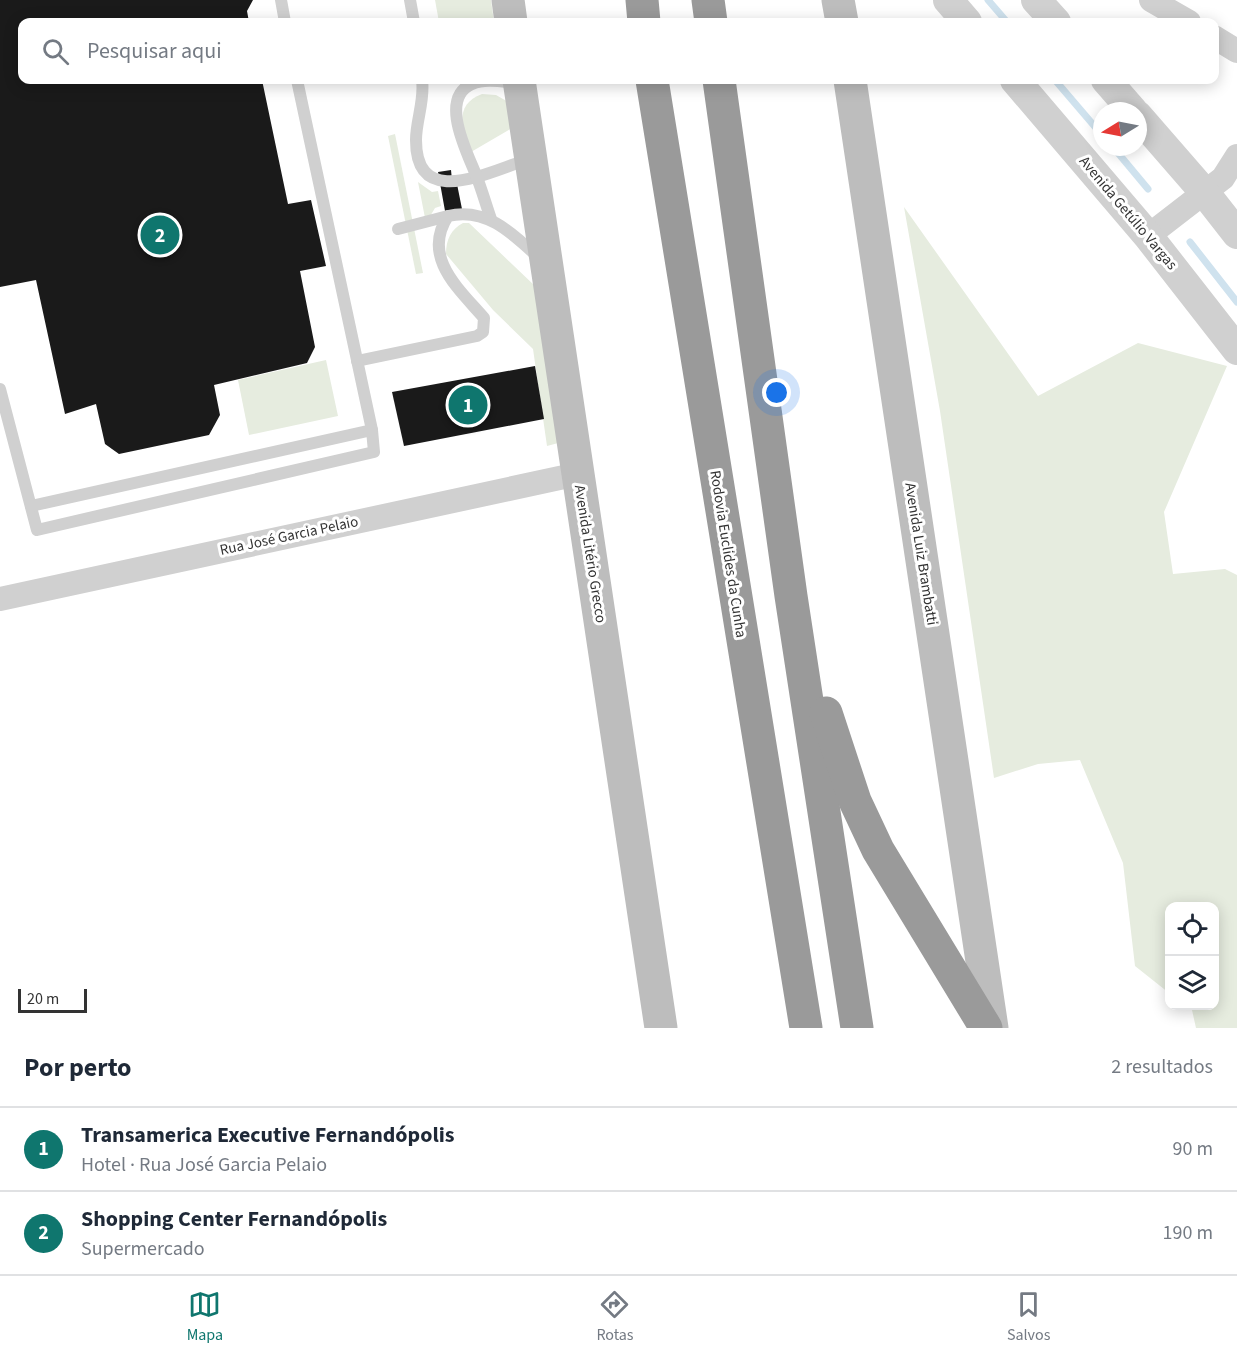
<!DOCTYPE html>
<html lang="pt">
<head>
<meta charset="utf-8">
<style>
	:root { --surface:#fff; --page:#f6f6f7; --text:#1f2937; --muted:#747a83; --line:#e0e1e3; --accent:#0f766e }
	body { margin:0; font-family:"Source Sans 3",sans-serif; background:var(--page); color:var(--text) }
	.controls { position:absolute; right:18px; bottom:18px; display:grid; overflow:hidden; border-radius:12px; box-shadow:0 3px 15px #0003 }
	.controls button { width:54px; height:54px; display:grid; place-items:center; padding:0; border:0; border-bottom:2px solid var(--line); background:var(--surface); color:var(--text); font:30px sans-serif }
	.compass { position:absolute; left:1093px; top:102px; width:54px; height:54px; border-radius:50%; background:var(--surface); box-shadow:0 3px 15px #0003; rotate:260deg }
	.scale { position:absolute; left:18px; bottom:15px; width:69px; box-sizing:border-box; padding-left:6px; border:3px solid #333; border-top:0; font-size:16px; line-height:21px; white-space:nowrap; color:#333; -webkit-text-stroke:4px #fff; paint-order:stroke }
	.you { position:absolute; left:777px; top:393px; width:21px; height:21px; margin:-15px; border:4px solid #fff; border-radius:50%; background:#1a73e8; box-shadow:0 0 0 9px #1a73e833 }
	.badge { display:grid; place-items:center; width:39px; height:39px; border-radius:50%; background:var(--accent); color:#fff; font-size:20px; font-weight:700 }
	.pin { position:absolute; translate:-50% -50%; border:3px solid #fff; box-shadow:0 2px 6px #0006 }
	.list { margin:0; padding:0; list-style:none }
	h2 { display:flex; justify-content:space-between; align-items:center; height:78px; margin:0; padding:0 24px; font-size:26px }
	h2 small { font-size:20px; font-weight:400; color:var(--muted) }
	.list li { display:grid; grid-template-columns:39px 1fr auto; gap:18px; align-items:center; box-sizing:border-box; height:84px; padding:0 24px; border-top:2px solid var(--line) }
	.list b { display:block; font-size:22px; white-space:nowrap }
	.list p { margin:0; font-size:20px; white-space:nowrap; color:var(--muted) }
	.list em { font-size:20px; font-style:normal; color:var(--muted) }
	.icon { flex:none; width:33px; height:33px; fill:none; stroke:currentColor; stroke-width:2; stroke-linecap:round; stroke-linejoin:round }
	.map { position:relative; flex:none; width:1237px; height:1028px; overflow:hidden }
	.search { position:absolute; background:var(--surface); box-shadow:0 3px 15px #0003; left:18px; right:18px; top:18px; height:66px; display:flex; align-items:center; gap:15px; box-sizing:border-box; padding:0 21px; border-radius:12px; color:var(--muted); font-size:22px }
	.sheet { height:246px; background:var(--surface) }
	nav { display:flex; justify-content:space-around; align-items:center; box-sizing:border-box; height:84px; border-top:2px solid var(--line); background:var(--surface); font-size:16px; color:var(--muted) }
	nav a { display:grid; justify-items:center; gap:3px }
	nav .on { color:var(--accent) }
	.map>svg:first-child { display:block }
	.green { fill:#e6ecdf }
	.lines { fill:none; stroke-linecap:round; stroke-linejoin:round }
	.stream { stroke:#cfe2ee; stroke-width:7 }
	.building { fill:#1a1a1a }
	.service { stroke:#d0d0d0; stroke-width:12 }
	.minor { stroke:#d0d0d0; stroke-width:24 }
	.tertiary { stroke:#d0d0d0; stroke-width:30 }
	.secondary { stroke:#bdbdbd; stroke-width:33 }
	.motorway { stroke:#9a9a9a; stroke-width:33 }
	.labels { text-anchor:middle; dominant-baseline:central; stroke-width:6; stroke-linejoin:round; paint-order:stroke }
	.street-label { font-size:15px; fill:#333; stroke:#fff }
</style>
</head>
<body>
<div class="map">
<svg width="1237" height="1028" viewBox="0 0 1237 1028">
	<rect width="100%" height="100%" fill="#fff"/>
	<g class="green">
		<path d="M435,0H491L494,22H439Z"/>
		<path d="M482,94L496,95L512,104V128L471,152C461,130 454,104 482,94Z"/>
		<path d="M395,134L423,273L416,274L388,136Z"/>
		<path d="M418,182L432,192L438,191L441,206L435,208L426,223Z"/>
		<path d="M904,207L1038,396L1138,343L1227,366L1164,512L1173,574L1225,569L1237,575V1028H1196L1192,1010L1186,1006H1214V906H1170L1169,993L1135,966L1123,863L1080,760L1038,764L994,778L940,411Z"/>
		<path d="M463,223H469L535,286L562,442L547,446L533,349L493,310L446,254C446,240 451,229 463,223Z"/>
		<path d="M326,360L338,416L249,435L238,380Z"/>
	</g>
	<g class="lines">
		<g class="stream">
			<path d="M988,0L1007,22"/>
			<path d="M1055,80L1102,135"/>
			<path d="M1113,147L1148,189"/>
			<path d="M1190,242L1237,302"/>
		</g>
	</g>
	<g class="building">
		<path d="M0,0H253L247,11L249,22H22V80H262L288,204L311,200L326,266L300,271L315,347L307,363L214,385L220,415L209,435L119,454L105,444L96,404L65,414L36,280L0,287Z"/>
		<path d="M451,170L452,180L456,179L462,209L447,222L438,172Z"/>
		<path d="M535,366L544,419L404,446L392,392Z"/>
	</g>
	<g class="lines">
		<g class="service">
			<path d="M281,0L285,22"/>
			<path d="M410,0L414,22"/>
			<path d="M422,80C425,100 416,120 416,140C416,213 493,169 530,159"/>
			<path d="M491,219C486,205 482,190 476,175C468,154 438,98 472,84C485,78 504,82 518,83"/>
			<path d="M398,229L448,216"/>
			<path d="M357,361L477,336L483,332L484,318C459,289 421,257 448,216C486,207 512,233 538,257"/>
			<path d="M0,389L37,530L374,452L372,430L297,80"/>
			<path d="M31,506L372,430"/>
		</g>
		<g class="minor">
			<path d="M1151,0L1189,22"/>
			<path d="M1214,37L1237,51"/>
			<path d="M1148,236L1223,178L1237,156"/>
			<path d="M0,599L578,474"/>
		</g>
		<g class="tertiary">
			<path d="M948,0L967,22"/>
			<path d="M1036,0L1056,22"/>
			<path d="M1015,80L1148,236L1237,350"/>
			<path d="M1106,80L1133,111"/>
			<path d="M1138,116L1205,193L1237,234"/>
		</g>
		<g class="secondary">
			<path d="M508,0L511,22"/>
			<path d="M838,0L842,22"/>
			<path d="M519,80L661,1028"/>
			<path d="M850,80L992,1028"/>
		</g>
		<g class="motorway">
			<path d="M642,0L644,22"/>
			<path d="M708,0L711,22"/>
			<path d="M652,80L806,1028"/>
			<path d="M719,80L791,596L857,1028"/>
			<path d="M826,713L855,801L878,850L986,1028"/>
		</g>
	</g>
	<g class="labels">
		<g class="street-label">
			<text transform="translate(1128 213) rotate(50)">Avenida Getúlio Vargas</text>
			<text transform="translate(289 536) rotate(-12)">Rua José Garcia Pelaio</text>
			<text transform="translate(590 554) rotate(81)">Avenida Litério Grecco</text>
			<text transform="translate(728 554) rotate(81)">Rodovia Euclides da Cunha</text>
			<text transform="translate(921 554) rotate(81)">Avenida Luiz Brambatti</text>
		</g>
	</g>
</svg>
<div class="controls">
<button><svg class="icon" aria-label="locate" viewBox="0 0 24 24"><circle cx="12" cy="12" r="6"/><path d="M12 2v4M12 18v4M2 12h4M18 12h4"/></svg></button>
<button><svg class="icon" aria-label="layers" viewBox="0 0 24 24"><path d="M12 4l9 5-9 5-9-5zM3 14l9 5 9-5"/></svg></button>
</div>
<svg class="compass" viewBox="-18 -18 36 36"><path d="M0-13l5 13h-10z" fill="#e53935"/><path d="M0 13l5-13h-10z" fill="#747a83"/></svg>
<div class="scale">20 m</div>
<div class="you"></div>
<div class="pin badge" style="left:468px;top:405px">1</div>
<div class="pin badge" style="left:160px;top:235px">2</div>
<div class="search"><svg class="icon" aria-label="search" viewBox="0 0 24 24"><circle cx="10" cy="10" r="6"/><path d="M15 15l6 6"/></svg>Pesquisar aqui</div>
</div>
<section class="sheet">
<h2>Por perto<small>2 resultados</small></h2>
<ul class="list">
<li><span class="badge">1</span><div><b>Transamerica Executive Fernandópolis</b><p>Hotel · Rua José Garcia Pelaio</p></div><em>90 m</em></li>
<li><span class="badge">2</span><div><b>Shopping Center Fernandópolis</b><p>Supermercado</p></div><em>190 m</em></li>
</ul>
</section>
<nav>
<a class="on"><svg class="icon" aria-label="map" viewBox="0 0 24 24"><path d="M3 6l6-2 6 2 6-2v14l-6 2-6-2-6 2zM9 4v14M15 6v14"/></svg>Mapa</a>
<a><svg class="icon" aria-label="directions" viewBox="0 0 24 24"><path d="M12 3l9 9-9 9-9-9zM9 14v-3h6M13 9l2 2-2 2"/></svg>Rotas</a>
<a><svg class="icon" aria-label="saved" viewBox="0 0 24 24"><path d="M7 4h10v16l-5-4-5 4z"/></svg>Salvos</a>
</nav>
</body>
</html>
